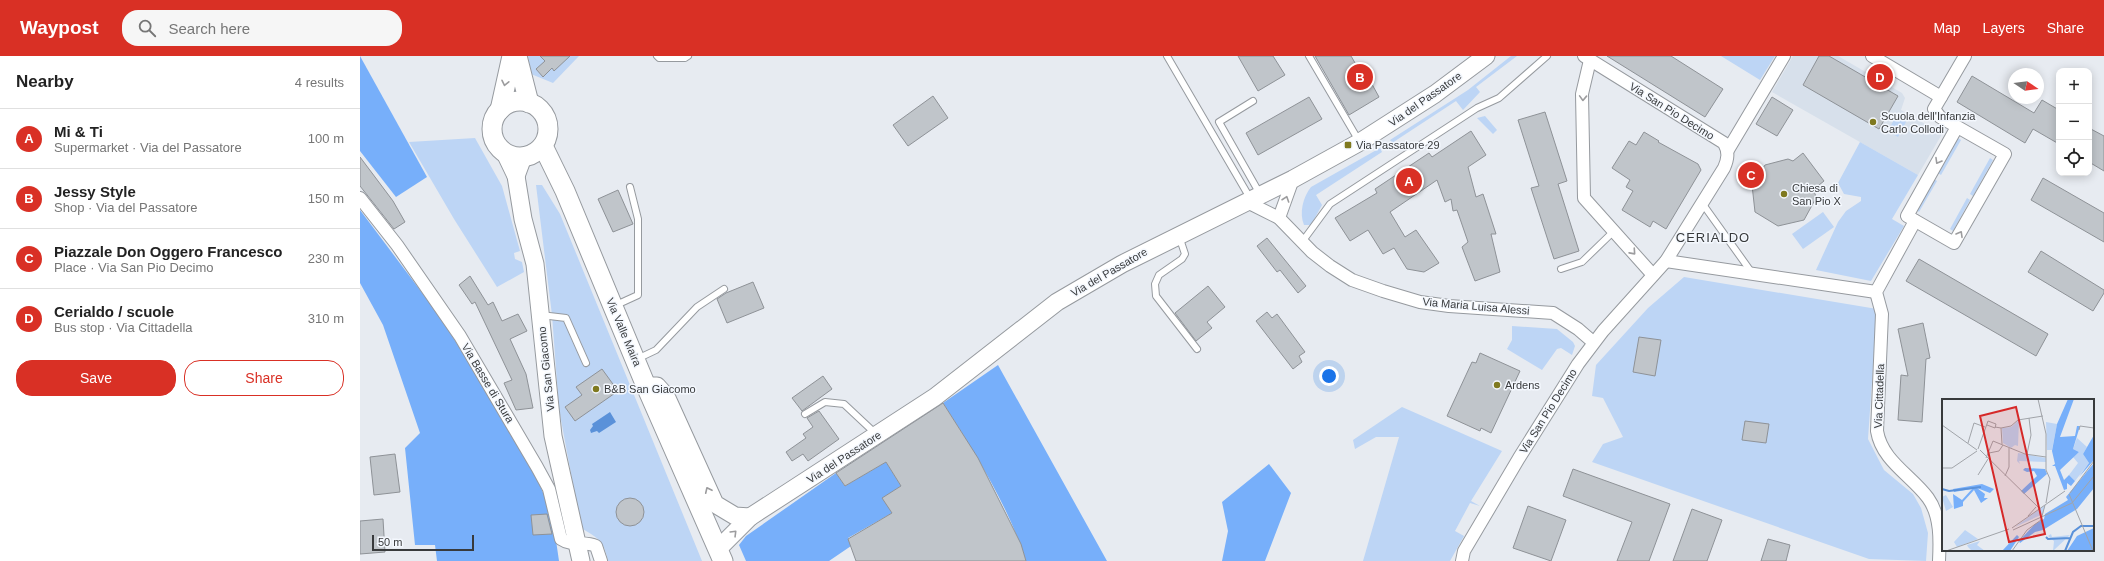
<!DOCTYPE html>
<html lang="en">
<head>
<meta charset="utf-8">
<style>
	:root { --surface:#fff; --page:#f6f6f6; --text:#222; --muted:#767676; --line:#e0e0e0; --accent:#d93025 }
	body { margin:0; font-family:Helvetica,sans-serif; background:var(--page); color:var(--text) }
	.controls { position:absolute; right:12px; top:12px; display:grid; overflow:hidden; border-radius:8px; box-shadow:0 2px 10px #0003 }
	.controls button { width:36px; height:36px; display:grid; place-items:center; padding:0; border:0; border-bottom:1px solid var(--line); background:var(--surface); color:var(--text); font:20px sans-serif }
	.compass { position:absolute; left:1648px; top:12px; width:36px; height:36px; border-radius:50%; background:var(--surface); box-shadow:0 2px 10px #0003; rotate:103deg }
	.scale { position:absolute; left:12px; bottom:10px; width:102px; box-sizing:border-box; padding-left:4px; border:2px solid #383a3c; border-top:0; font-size:11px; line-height:14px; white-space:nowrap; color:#383a3c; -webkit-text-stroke:3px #f4f8fe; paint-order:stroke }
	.you { position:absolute; left:969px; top:320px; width:14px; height:14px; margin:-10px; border:3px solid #fff; border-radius:50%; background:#1a73e8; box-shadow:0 0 0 6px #1a73e833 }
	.badge { display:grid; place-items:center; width:26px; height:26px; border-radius:50%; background:var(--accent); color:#fff; font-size:13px; font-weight:700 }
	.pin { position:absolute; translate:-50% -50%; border:2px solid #fff; box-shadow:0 1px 4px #0006 }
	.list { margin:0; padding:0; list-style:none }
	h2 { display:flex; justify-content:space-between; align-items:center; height:52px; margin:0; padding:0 16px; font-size:17px }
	h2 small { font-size:13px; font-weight:400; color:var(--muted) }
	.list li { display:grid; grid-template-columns:26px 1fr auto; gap:12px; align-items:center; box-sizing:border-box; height:60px; padding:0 16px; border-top:1px solid var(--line) }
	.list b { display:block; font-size:15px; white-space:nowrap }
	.list p { margin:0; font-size:13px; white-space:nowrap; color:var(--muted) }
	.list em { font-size:13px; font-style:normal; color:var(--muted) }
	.actions { display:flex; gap:8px; padding:12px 16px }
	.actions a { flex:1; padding:9px 0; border:1px solid var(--accent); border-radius:16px; text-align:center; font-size:14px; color:var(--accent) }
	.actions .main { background:var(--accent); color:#fff }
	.icon { flex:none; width:22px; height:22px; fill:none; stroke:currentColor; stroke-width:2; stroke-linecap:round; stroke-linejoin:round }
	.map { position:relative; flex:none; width:1744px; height:505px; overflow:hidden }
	header { display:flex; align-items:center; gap:24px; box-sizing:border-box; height:56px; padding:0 20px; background:var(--accent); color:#fff }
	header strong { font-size:19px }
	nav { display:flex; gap:22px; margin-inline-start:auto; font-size:14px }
	.search { width:280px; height:36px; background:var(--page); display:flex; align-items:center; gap:10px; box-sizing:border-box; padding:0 14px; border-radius:16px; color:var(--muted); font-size:15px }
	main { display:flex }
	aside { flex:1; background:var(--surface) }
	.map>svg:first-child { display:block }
	.built { fill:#d7e0eb }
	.green { fill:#bdd5f5 }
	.forest { fill:#77affa }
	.water { fill:#5a91d9 }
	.building { fill:#c0c5ca; stroke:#8e9297 }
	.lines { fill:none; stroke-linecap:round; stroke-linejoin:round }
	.lane-casing { stroke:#969a9f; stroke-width:8 }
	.street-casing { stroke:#969a9f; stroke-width:14 }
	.secondary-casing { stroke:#969a9f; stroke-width:19 }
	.primary-casing { stroke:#969a9f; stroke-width:21 }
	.lane { stroke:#fff; stroke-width:6 }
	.street { stroke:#fff; stroke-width:12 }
	.secondary { stroke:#fff; stroke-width:17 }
	.primary { stroke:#fff; stroke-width:19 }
	.oneway { stroke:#9c9c9e }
	.poi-dot { fill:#7f791f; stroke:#f4f8fe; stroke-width:1.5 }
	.labels { text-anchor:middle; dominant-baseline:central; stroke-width:3; stroke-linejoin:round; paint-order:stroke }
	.street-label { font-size:11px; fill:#383a3c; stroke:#f4f8fe }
	.poi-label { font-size:11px; fill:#383a3c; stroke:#f4f8fe; text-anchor:start }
	.quarter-label { font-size:13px; letter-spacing:1px; fill:#383a3c; stroke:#f4f8fe }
	.inset-river { fill:none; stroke:#5a91d9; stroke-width:2 }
	.inset-road { fill:none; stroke:#a1a4a9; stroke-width:1 }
	.view { fill:#d62828; fill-opacity:0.15; stroke:#d62828; stroke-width:2 }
	.inset-edge { fill:none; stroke:#383a3c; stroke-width:2 }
</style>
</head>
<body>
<header>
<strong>Waypost</strong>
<div class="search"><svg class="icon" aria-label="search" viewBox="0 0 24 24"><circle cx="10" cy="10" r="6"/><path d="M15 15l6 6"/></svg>Search here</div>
<nav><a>Map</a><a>Layers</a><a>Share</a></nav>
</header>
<main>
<aside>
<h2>Nearby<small>4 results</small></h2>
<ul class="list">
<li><span class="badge">A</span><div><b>Mi &amp; Ti</b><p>Supermarket · Via del Passatore</p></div><em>100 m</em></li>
<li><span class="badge">B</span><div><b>Jessy Style</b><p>Shop · Via del Passatore</p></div><em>150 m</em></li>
<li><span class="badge">C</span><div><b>Piazzale Don Oggero Francesco</b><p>Place · Via San Pio Decimo</p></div><em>230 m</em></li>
<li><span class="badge">D</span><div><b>Cerialdo / scuole</b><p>Bus stop · Via Cittadella</p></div><em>310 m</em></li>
</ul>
<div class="actions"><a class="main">Save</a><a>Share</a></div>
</aside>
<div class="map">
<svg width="1744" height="505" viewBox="0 0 1744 505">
	<rect width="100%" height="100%" fill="#e7ebf1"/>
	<path class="built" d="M1433,0H1478L1542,37L1545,42L1541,54L1582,78L1558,119L1412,36Z"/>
	<g class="green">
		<path d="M168,0H219L193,27L171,18Z"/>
		<path d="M1151,0H1157L1116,31L1120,36L1103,54L1096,45L1032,87L1030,84L1108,34Z"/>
		<path d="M1361,0H1415L1400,24Z"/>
		<path d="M1125,60L1137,74L1133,78L1117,62Z"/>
		<path d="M1536,60L1546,66L1538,81L1528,75Z"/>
		<path d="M115,82L142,130L160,195L154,197L155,203L162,206L164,216L137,231L94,163L49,86Z"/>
		<path d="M1598,82L1601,84L1581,119L1578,117Z"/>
		<path d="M1500,86L1558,119L1532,163L1544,170L1511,225L1456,214L1478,166L1486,155L1501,145V141L1484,138L1478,127Z"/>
		<path d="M1020,92L1022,96L956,139L962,149L951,169H944C939,157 943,141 951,131Z"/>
		<path d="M1630,102L1633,104L1613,140L1610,138Z"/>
		<path d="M1574,123L1577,125L1559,156L1557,154Z"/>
		<path d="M176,129H182L200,158L342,505H248C244,485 238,482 221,472L199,353L192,259Z"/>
		<path d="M1607,142L1610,144L1593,175L1590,173Z"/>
		<path d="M1463,156L1474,171L1443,193L1432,178Z"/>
		<path d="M1324,221L1517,253L1508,383L1524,414L1553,438L1561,452L1568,477L1566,505L1509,503L1232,406L1243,388L1263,381L1243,342L1232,340L1236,309L1288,252Z"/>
		<path d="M1152,270L1197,273L1213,286L1215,290L1212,299L1201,292L1197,293L1182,314L1147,293L1152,284Z"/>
		<path d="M1042,351L1142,395L1111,445L1120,450L1110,447L1095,475L1104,480L1090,505H1003L1039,381H1016L995,393L993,384Z"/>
	</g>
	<g class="forest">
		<path d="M0,0L67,121L36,141L0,95Z"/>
		<path d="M0,154L81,262L167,400L192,457L199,505H77L75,489H55L45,392L60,377L23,269L0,227Z"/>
		<path d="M638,309L747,505H666C648,449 615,397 583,347Z"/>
		<path d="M526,406L541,430L523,442L532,457L488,482L491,490L469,505H386L379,489L386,480L476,417L485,430Z"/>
		<path d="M909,408L931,437L905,505H862L868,475L862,446Z"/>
	</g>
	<path class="water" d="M250,356L256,366L239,377L237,375L231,377L230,374L233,370L232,368Z"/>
	<g class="building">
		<path d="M180,0H210L194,15L192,12L183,21L176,13L185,5Z"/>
		<path d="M878,0H913L925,19L898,35Z"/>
		<path d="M955,0H991L998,12L1002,10L1019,41L989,59Z"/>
		<path d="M1247,0H1311L1363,33L1345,61Z"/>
		<path d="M1459,0H1469L1538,40L1519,73L1443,29Z"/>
		<path d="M1612,20L1674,57L1682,44L1699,54V88L1673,73L1665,87L1597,46Z"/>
		<path d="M573,40L588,62L548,90L533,69Z"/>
		<path d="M949,41L962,63L898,99L886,77Z"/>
		<path d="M1412,41L1433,54L1417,80L1396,68Z"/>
		<path d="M1185,56L1207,125L1198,128L1219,195L1194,203L1171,132L1179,130L1158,64Z"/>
		<path d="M1729,72L1744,80V115L1729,106Z"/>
		<path d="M1111,75L1126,99L1108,111L1116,141L1123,138L1136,178H1131L1140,216L1115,225L1102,191L1108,186L1097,154L1093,155L1091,143L1085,146L1077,124L1030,156L1045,181L1056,174L1079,207L1064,216L1047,213L1034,192L1023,198L1008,174L990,185L975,162L1017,137L1015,133L1069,97L1072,101Z"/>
		<path d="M1284,76L1299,85L1298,86L1338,108L1341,114L1306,173L1293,165L1290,171L1262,154L1273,135L1266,131L1270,124L1252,112L1269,85L1276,89Z"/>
		<path d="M1443,97L1464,125L1454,133L1456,142L1444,164L1418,170L1395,156L1392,129L1405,109L1428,103L1433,105Z"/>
		<path d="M0,101L33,145L45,166L34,173L0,130Z"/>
		<path d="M1683,122L1744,157V186L1671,144Z"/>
		<path d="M258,134L273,168L253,176L238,143Z"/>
		<path d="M907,182L946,230L938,237L920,214L917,216L897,190Z"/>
		<path d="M1681,195L1744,234V237L1733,255L1668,216Z"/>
		<path d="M1559,203L1688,278L1676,300L1546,225Z"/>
		<path d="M110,220L128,249L133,246L142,265L158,258L167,275L150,283L166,318L173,352L156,354L144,327L152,324L115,246L112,248L99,229Z"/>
		<path d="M393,226L404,252L367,267L357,243L366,237Z"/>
		<path d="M848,230L865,251L847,266L852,272L836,285L815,257Z"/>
		<path d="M907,256L912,262L917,258L945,296L939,300L942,306L933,313L896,265Z"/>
		<path d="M1563,267L1570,302L1566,303L1562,366L1538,364L1541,319L1548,320L1538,273Z"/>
		<path d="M1279,281L1301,284L1295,320L1273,316Z"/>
		<path d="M1120,297L1160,315L1131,377L1121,372L1120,375L1087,360L1112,306L1116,307Z"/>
		<path d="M242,313L258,335L215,365L205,351L222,339L216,331Z"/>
		<path d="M463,320L472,333L442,355L432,342Z"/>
		<path d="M583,347L618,402L661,488L666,505H496L488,483L532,457L522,442L541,430L526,406L485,430L476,417Z"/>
		<path d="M459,355L479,383L448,405L443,398L432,405L426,396L446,382L443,378L453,371L447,362Z"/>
		<path d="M1385,365L1409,368L1406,387L1382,384Z"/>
		<path d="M35,398L40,436L14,439L10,401Z"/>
		<path d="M1213,413L1310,448L1289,505H1257L1272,466L1203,440Z"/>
		<circle cx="270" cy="456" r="14"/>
		<path d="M1168,450L1206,464L1191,505L1153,492Z"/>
		<path d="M1332,453L1362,464L1347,505H1313Z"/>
		<path d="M187,458L192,478L173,479L171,459Z"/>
		<path d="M23,463L25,496L0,498V465Z"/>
		<path d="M1408,483L1430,489L1426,505H1401Z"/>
	</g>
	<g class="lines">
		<g class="lane-casing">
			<g id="lane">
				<path d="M297,0L299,2H325L328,0"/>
				<path d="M807,0L890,142"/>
				<path d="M949,0L999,85"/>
				<path d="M893,45L859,66L900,138"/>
				<path d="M1342,147L1392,217"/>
				<path d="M819,180L825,198L822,203L799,219L795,228L796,240L837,293"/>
				<path d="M942,186L970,148L1117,52L1139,42L1187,0"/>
				<path d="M1201,213L1222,206L1254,175"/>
				<path d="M254,250L278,239V163L270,131"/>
				<path d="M181,259L206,262L226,307"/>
				<path d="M277,303L296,294L337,251L364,233"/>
				<path d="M445,358L465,346L484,348L516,378"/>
			</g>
		</g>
		<g class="street-casing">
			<g id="street">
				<path d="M1512,0L1581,41"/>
				<path d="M1230,4L1222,38L1224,142L1293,219"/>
				<path d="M1597,71L1547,160L1594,187L1645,98L1580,61L1574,53L1605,0"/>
				<path d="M1368,94L1424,0"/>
				<path d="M0,142L37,189L100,280L177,411L189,433L201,483C211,490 225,485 236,490L241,505"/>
				<path d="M887,146L919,162L952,196L970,210L992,224L1023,235L1060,246L1089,250L1193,257L1218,273L1233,286"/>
				<path d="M919,162L933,123"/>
				<path d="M1555,165L1516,236L1522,258L1517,375C1522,405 1551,419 1568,442C1581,460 1580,485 1579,505"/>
				<path d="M1306,205L1516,236"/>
				<path d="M1102,505L1104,495L1159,402L1218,308L1243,275L1306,205L1364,112C1368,103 1369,96 1364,87L1224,0"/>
			</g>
		</g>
		<g class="secondary-casing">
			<g id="secondary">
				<path d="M145,97L156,120L163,163L175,208L193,380L221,505"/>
				<path d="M156,120L163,101"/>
				<path d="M286,330H297L306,340L355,448L375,460L390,461"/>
				<path d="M358,493L390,461L575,341L697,246L762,208L933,123L1000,86L1075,38L1126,0"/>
			</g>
		</g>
		<g class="primary-casing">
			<g id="primary">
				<path d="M157,0L169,47"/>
				<circle cx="160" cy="73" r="28"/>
				<path d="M140,54L152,0"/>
				<path d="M183,90L205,135L286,330L363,505"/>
			</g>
		</g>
		<use href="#lane" class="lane"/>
		<use href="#street" class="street"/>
		<use href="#secondary" class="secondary"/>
		<use href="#primary" class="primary"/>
	</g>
	<defs><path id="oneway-chevron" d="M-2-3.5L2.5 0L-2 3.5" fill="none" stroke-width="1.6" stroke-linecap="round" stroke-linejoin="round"/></defs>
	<g class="oneway">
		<use href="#oneway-chevron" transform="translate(145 27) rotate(102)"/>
		<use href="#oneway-chevron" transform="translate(1223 42) rotate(92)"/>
		<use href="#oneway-chevron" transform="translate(1578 105) rotate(120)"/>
		<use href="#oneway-chevron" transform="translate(926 143) rotate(-71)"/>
		<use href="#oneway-chevron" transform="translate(1600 178) rotate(-60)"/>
		<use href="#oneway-chevron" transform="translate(1273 196) rotate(48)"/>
		<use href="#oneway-chevron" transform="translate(348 434) rotate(-115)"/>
		<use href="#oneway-chevron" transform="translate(374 477) rotate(-45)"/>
	</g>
	<g class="poi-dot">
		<circle cx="1513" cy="66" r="4"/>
		<rect x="984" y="85" width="8" height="8" rx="2"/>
		<circle cx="1424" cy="138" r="4"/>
		<circle cx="1137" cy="329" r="4"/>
		<circle cx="236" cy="333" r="4"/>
	</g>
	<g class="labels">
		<g class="street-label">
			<text transform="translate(1065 43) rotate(-35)">Via del Passatore</text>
			<text transform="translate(1312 55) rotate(32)">Via San Pio Decimo</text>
			<text transform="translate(749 216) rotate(-30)">Via del Passatore</text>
			<text transform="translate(1116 250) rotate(5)">Via Maria Luisa Alessi</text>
			<text transform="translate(264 276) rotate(67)">Via Valle Maira</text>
			<text transform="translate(186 313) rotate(-96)">Via San Giacomo</text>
			<text transform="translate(128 327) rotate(59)">Via Basse di Stura</text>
			<text transform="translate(1519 340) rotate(-88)">Via Cittadella</text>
			<text transform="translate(1188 355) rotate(-58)">Via San Pio Decimo</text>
			<text transform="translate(484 401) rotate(-33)">Via del Passatore</text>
		</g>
		<g class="poi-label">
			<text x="1521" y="60">Scuola dell'Infanzia<tspan x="1521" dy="13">Carlo Collodi</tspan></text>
			<text x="996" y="89">Via Passatore 29</text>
			<text x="1432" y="132">Chiesa di<tspan x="1432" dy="13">San Pio X</tspan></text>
			<text x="1145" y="329">Ardens</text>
			<text x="244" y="333">B&amp;B San Giacomo</text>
		</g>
		<g class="quarter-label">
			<text x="1353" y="181">CERIALDO</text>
		</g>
	</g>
	<g transform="translate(1582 343)">
		<rect width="152" height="152" fill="#e7ebf1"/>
		<path d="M77,21L76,47L73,46L69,49L61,44L60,29L69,28ZM104,23L115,25L110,51H105ZM135,39L145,48L141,55L147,64L133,82L127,76L136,64L131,58L137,53L131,50ZM76,54L104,59V63L77,62L78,65L75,62ZM4,96L11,108L4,112L0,98ZM103,106L101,115L73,128ZM23,131L36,140L15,148L12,143ZM109,135L110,138L128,136L111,152L112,142L106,137ZM38,142L35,146L43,152H30L26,148L25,146Z" fill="#bdd5f5"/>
		<path d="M126,0H132L118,38L133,37L135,27H138L131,50L137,53L118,71L122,81L127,76L133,82L129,87L125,84V90L122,91L113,67H110L113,65L110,52L115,25ZM152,36V61L137,78L147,64L141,55ZM152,64V89L135,110L101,131L93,133L78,144L77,142L93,125L102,120L103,115L126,101L124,98ZM83,69L103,70L105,75L82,95L79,92L95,77L92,72L85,73L81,71ZM40,85L52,90L48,94L35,89L43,95L42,99H46L39,104L32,91L21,103V107L12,110L11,95L20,101L30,90L12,93L11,90ZM152,129V152H125L135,137ZM75,136L77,138L68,152H60Z" fill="#77affa"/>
		<path class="inset-river" d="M0,90L7,92L39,88M104,138L106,140L128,139M123,152L131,133L139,127H152"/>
		<path class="inset-road" d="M96,0L104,35V71L108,80L104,104M0,26L35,51M53,28L59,29L69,27L76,21L101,17M59,29L60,45M137,31L138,27L152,29M26,44L32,24L43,28M36,50L46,22L54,25L53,29L45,26M38,51L97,109M47,54L57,52L61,46M85,55L89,36L87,19M44,59L51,42L83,55L104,58M0,69H10L35,52M36,76L46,60M63,77L67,68V49M128,94L152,62M127,95L151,152M86,117L94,108M70,129L123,92M71,131L130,104L152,77M4,152L67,130M70,152L85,131L99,121L103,106"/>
		<path class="view" d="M74,8L103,135L67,143L38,17Z"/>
		<rect width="152" height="152" class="inset-edge"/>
	</g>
</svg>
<div class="controls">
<button>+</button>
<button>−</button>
<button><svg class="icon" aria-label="locate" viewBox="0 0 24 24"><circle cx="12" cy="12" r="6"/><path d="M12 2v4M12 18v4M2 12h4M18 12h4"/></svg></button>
</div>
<svg class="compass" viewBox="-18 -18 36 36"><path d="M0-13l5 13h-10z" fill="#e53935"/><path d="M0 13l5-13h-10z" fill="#767676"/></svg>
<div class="scale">50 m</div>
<div class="you"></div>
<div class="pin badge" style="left:1049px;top:125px">A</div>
<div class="pin badge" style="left:1000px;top:21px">B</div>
<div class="pin badge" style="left:1391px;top:119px">C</div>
<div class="pin badge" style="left:1520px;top:21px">D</div>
</div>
</main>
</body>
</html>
